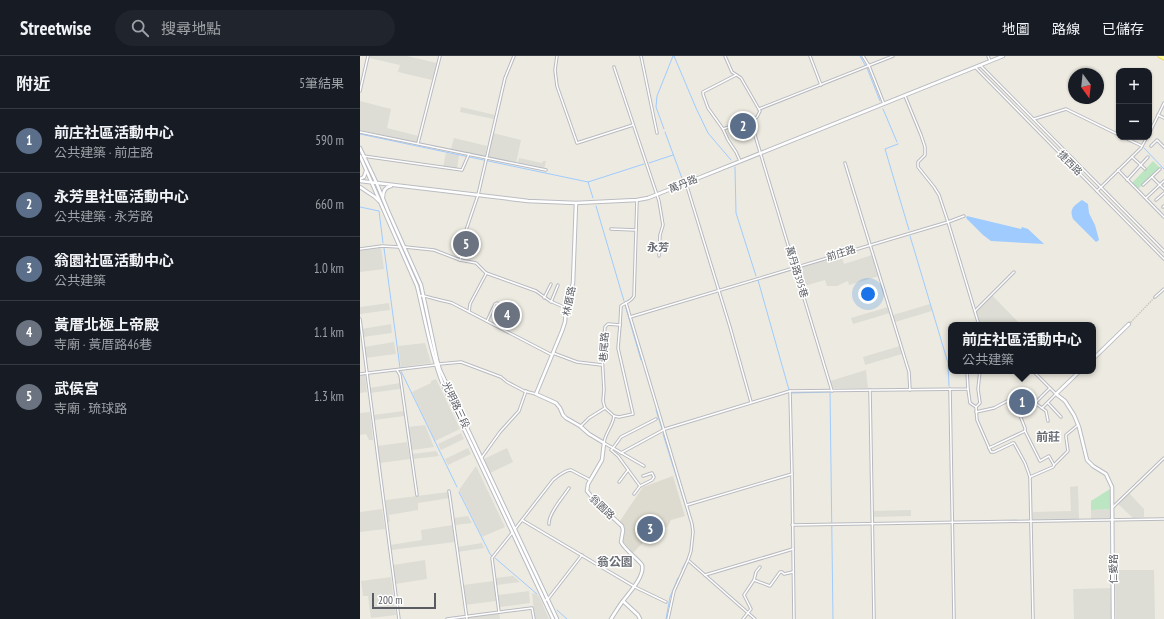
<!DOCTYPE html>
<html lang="zh-TW">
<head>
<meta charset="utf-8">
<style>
	:root { --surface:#171b24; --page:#20242c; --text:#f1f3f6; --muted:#9ea1a6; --line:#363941; --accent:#eb4c28 }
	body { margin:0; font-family:"PT Sans Narrow","Noto Sans TC",sans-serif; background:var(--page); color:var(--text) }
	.controls { position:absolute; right:12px; top:12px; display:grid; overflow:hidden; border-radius:8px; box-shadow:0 1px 3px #0004 }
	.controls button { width:36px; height:36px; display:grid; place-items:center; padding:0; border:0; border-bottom:1px solid var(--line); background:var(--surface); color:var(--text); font:20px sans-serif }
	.compass { position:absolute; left:708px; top:12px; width:36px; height:36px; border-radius:50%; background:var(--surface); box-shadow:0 1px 3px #0004; rotate:165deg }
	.scale { position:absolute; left:12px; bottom:10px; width:64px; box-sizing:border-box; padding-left:4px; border:2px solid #595c62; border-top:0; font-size:11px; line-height:14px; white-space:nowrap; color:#595c62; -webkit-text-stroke:3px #fff; paint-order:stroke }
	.you { position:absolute; left:508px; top:238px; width:14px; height:14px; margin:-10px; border:3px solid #fff; border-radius:50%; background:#1a73e8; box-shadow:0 0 0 6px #1a73e833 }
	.badge { display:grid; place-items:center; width:26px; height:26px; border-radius:50%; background:var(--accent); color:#fff; font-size:13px; font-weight:700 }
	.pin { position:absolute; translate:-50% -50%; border:2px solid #fff; box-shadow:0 1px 4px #0006 }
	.popup { position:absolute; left:588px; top:266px; width:148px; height:52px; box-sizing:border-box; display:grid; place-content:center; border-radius:8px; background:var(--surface); filter:drop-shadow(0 1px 3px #0005); font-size:13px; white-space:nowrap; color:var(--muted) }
	.popup b { font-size:15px; color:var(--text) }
	.popup::after { content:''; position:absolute; left:50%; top:100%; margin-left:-8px; border:8px solid transparent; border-top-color:var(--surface) }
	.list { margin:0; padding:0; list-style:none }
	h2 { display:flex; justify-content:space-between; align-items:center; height:52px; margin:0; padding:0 16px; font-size:17px }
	h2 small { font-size:13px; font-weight:400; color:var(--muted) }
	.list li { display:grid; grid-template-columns:26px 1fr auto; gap:12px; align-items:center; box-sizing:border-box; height:64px; padding:0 16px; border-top:1px solid var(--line) }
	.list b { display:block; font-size:15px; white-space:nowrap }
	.list p { margin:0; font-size:13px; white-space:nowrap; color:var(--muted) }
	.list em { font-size:13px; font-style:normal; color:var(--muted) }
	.icon { flex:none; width:22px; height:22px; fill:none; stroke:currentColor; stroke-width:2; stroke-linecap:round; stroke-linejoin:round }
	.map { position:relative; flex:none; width:804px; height:563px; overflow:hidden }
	header { display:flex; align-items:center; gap:24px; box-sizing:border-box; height:56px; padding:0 20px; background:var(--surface); border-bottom:1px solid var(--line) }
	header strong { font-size:19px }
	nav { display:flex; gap:22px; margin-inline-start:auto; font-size:14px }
	.search { width:280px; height:36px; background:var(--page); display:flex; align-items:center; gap:10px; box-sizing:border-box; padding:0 14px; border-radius:22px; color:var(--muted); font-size:15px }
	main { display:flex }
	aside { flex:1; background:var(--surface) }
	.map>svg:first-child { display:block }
	.industrial { fill:#ddddd5 }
	.education { fill:#dddbcf }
	.green { fill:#bce5c1 }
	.water { fill:#9fcbff }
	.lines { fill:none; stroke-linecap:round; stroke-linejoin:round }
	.stream { stroke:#9fcbff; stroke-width:1 }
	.street-tunnel { stroke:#c8c7c1; stroke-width:1.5; stroke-dasharray:1.5 1; stroke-linecap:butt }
	.street-casing { stroke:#b9bac0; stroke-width:3.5 }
	.secondary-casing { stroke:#babcc3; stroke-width:4.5 }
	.primary-casing { stroke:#f3d754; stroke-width:5 }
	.street { stroke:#fff; stroke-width:1.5 }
	.secondary { stroke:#fff; stroke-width:2.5 }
	.primary { stroke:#fffaa4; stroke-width:3 }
	.labels { text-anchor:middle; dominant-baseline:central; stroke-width:3; stroke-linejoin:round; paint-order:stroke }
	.street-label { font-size:10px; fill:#595c62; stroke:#fff }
	.neighbourhood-label { font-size:11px; font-weight:bold; fill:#6a6e74; stroke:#fff }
	.quarter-label { font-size:12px; font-weight:bold; fill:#6a6e74; stroke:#fff }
</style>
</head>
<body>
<header>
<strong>Streetwise</strong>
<div class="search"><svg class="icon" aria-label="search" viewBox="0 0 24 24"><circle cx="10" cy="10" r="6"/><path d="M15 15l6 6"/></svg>搜尋地點</div>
<nav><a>地圖</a><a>路線</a><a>已儲存</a></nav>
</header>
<main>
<aside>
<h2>附近<small>5筆結果</small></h2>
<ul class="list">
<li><span class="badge" style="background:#5c6f8a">1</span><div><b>前庄社區活動中心</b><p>公共建築 · 前庄路</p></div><em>590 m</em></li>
<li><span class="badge" style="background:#5c6f8a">2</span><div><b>永芳里社區活動中心</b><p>公共建築 · 永芳路</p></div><em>660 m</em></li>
<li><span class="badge" style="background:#5c6f8a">3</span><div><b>翁園社區活動中心</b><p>公共建築</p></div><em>1.0 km</em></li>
<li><span class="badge" style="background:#6b7280">4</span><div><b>黃厝北極上帝殿</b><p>寺廟 · 黃厝路46巷</p></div><em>1.1 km</em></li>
<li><span class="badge" style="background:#6b7280">5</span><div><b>武侯宮</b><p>寺廟 · 琉球路</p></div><em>1.3 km</em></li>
</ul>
</aside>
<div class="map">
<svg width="804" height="563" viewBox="0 0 804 563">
	<rect width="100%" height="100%" fill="#edebe1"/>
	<g class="industrial">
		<path d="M9,0H47L77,7L72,24L38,16L40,9L9,2Z"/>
		<path d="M0,45L31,53L27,72L59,80L58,87L0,74Z"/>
		<path d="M101,51L135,59L134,63L100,56Z"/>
		<path d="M133,77L161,84L156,107L128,101Z"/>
		<path d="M94,82L127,90L125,101L91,93Z"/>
		<path d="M86,97L99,99L97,113L83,111Z"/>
		<path d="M159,102L182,107L183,105H186L184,114L157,108Z"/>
		<path d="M21,191L24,213L0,216V194Z"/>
		<path d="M481,199L484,208L512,199L519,220L489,229L488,225L477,230H467L465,224L441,231L435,212Z"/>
		<path d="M632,239L661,269H619L615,255Z"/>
		<path d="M29,247L30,254L0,258V251Z"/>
		<path d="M570,248L572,255L535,266L533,259Z"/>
		<path d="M528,251L530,257L493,268L491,262Z"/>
		<path d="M31,268L32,277L3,281L2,273Z"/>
		<path d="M34,286L36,298L5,302L4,291Z"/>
		<path d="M65,287L71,307L41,311L38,290Z"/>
		<path d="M540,290L542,298L505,309L503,301Z"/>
		<path d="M506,314L508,332H473L470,325Z"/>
		<path d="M0,319H5L7,336L0,337Z"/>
		<path d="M76,323L100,373L75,385L52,336L71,327V325Z"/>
		<path d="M40,327V333L10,337L9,332Z"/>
		<path d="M44,355V360L14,364L13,359Z"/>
		<path d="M10,356L13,384H9L6,378L0,379V357Z"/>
		<path d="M65,369L74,391L52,394L48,371Z"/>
		<path d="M101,377L104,383L81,394L78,388Z"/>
		<path d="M47,386L50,403L20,407L17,390Z"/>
		<path d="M108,392L111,398L88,409L85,403Z"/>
		<path d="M147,392L153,406L130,417L124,403Z"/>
		<path d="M76,395L79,400L53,403L52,398Z"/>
		<path d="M116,410L145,471L122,481L99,434Z"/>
		<path d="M718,430L719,463L673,465V456L711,455L710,431Z"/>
		<path d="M88,436L90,442L58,447V454L29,459L30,466H27L25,445L26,444Z"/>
		<path d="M769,437L784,453V461L773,462L758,448Z"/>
		<path d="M22,453L25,473L0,476V456Z"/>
		<path d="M750,453V462L731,463V454Z"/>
		<path d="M551,454V460L513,461V455Z"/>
		<path d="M108,460L112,467L95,469L94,462Z"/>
		<path d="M93,469L95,486L31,494L30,489L62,484L61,474Z"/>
		<path d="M122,487L124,492L98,496L97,491Z"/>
		<path d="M65,504L67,523L35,528L33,509Z"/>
		<path d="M755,514H794L795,563H756Z"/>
		<path d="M153,520L160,526L137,529L136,522Z"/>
		<path d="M31,521L36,559L11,562L8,540H3L1,525Z"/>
		<path d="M134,525L136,545L105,549L103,529Z"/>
		<path d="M751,532L752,563H714L713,533Z"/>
		<path d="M169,535L170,547L140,551L138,539Z"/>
		<path d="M174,537L179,540L189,563H175L172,538Z"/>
		<path d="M139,557L140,563H107V561Z"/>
	</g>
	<path class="education" d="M313,420L325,460L311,464L307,471L296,473L273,497L262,484L265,472L260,465L283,431Z"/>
	<g class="green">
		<path d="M793,105L800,112L778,133L772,127Z"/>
		<path d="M750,433V453L731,454V445Z"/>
	</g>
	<g class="water">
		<path d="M722,144L728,148L729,157L735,169L739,184L736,186L713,163C709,152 714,150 722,144Z"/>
		<path d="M607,160L661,173L662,171L668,173L684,188L631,185L623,179L606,162Z"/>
	</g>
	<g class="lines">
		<g class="stream">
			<path d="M314,0L336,52L348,77L371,104"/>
			<path d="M500,0L505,9"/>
			<path d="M507,12L520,45"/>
			<path d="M523,53L537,86"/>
			<path d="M304,73L296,51L297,40L313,0"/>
			<path d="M305,76L323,125"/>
			<path d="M0,78L228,126L284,108"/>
			<path d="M538,88L525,93L549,174"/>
			<path d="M784,92L804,113"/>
			<path d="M289,107L313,99"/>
			<path d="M375,111L376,157L396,220"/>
			<path d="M228,126L233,142"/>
			<path d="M236,150L264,245"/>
			<path d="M0,151L19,155L23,187"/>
			<path d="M550,180L588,307L589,330"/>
			<path d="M24,192L40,312"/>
			<path d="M398,224L429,334L432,337L470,336L473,563"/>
			<path d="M265,249L281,304"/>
			<path d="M41,315L97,431"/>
			<path d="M296,354L302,373"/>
			<path d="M303,378L332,471"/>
			<path d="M99,436L130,498L132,500"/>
			<path d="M135,502L177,538"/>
			<path d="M322,513L329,500"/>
			<path d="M197,554L207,563"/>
			<path d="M306,563L310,541L318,522"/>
		</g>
		<path class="street-tunnel" d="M769,268L795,241"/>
		<g class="street-casing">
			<g id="street">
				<path d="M197,0L195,14L197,30L217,87L273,69"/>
				<path d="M281,0L297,77"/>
				<path d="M450,0L461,29"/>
				<path d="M503,0L509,10L524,48"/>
				<path d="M628,0L630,5"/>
				<path d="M621,10L804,195"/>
				<path d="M254,11L299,145L303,169L300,179L299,200"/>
				<path d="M615,11L804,203"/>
				<path d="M376,19L343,36V38L348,52L363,73L368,84L376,96L380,105"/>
				<path d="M0,35L8,0"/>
				<path d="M545,40L561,79L565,91V99L558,106V111L574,131L579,139L588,166L604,160"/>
				<path d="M399,53L533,0"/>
				<path d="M798,59L804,62"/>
				<path d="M674,63L706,53L759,79"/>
				<path d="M391,66L472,335"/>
				<path d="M363,73L378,68L391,66L397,61L400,55L381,22L372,16L365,0"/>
				<path d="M0,76L186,114"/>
				<path d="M789,78L804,47"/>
				<path d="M763,81L782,90"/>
				<path d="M58,87L80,0"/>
				<path d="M791,90L797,84L804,91"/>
				<path d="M3,100L102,114L109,98"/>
				<path d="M772,101L785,113"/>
				<path d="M485,107L549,316L550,334"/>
				<path d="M758,114L804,161"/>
				<path d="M792,121L804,133"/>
				<path d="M767,124L788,101"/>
				<path d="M326,127L370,271L391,346"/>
				<path d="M783,129L800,113"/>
				<path d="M737,135L781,92L787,81"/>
				<path d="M786,142L804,125"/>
				<path d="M796,144L804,137"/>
				<path d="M803,151L804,150"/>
				<path d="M251,173L276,174"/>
				<path d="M45,191L74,194L100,204L116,207L126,217"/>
				<path d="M0,193L22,190L39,191"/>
				<path d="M100,204L103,195L101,189L118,139L145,22L154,0"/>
				<path d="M126,217L176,235L190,245L206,252"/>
				<path d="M60,240C65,239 70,242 76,243C82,245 86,245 92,247L192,299"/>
				<path d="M795,241L804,233"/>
				<path d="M184,242L191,228"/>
				<path d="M191,246L198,229"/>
				<path d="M266,247L332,468L333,476L331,495L328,504L314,535L308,563"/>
				<path d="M615,255L654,216"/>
				<path d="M109,256L110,248L126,218"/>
				<path d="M270,261L588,166L619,269"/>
				<path d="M0,263L39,563"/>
				<path d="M127,265L135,248L137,247L144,251"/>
				<path d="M193,297L217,306L242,309"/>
				<path d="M79,308L101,306L141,321L147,326L164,335L176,338"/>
				<path d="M37,314L40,319L57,439"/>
				<path d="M673,315L696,338L682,352"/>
				<path d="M0,318L75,309"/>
				<path d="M590,333L594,563"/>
				<path d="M608,333L610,347L616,351L617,364L631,396H634L653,387H654L665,407L670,421L673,563"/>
				<path d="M510,334L514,563"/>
				<path d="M430,335L432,418L434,563"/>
				<path d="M675,347L690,332"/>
				<path d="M688,347L701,361"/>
				<path d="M616,351L620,347L618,333L620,315"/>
				<path d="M658,351L670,346L675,347L686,355L688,365"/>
				<path d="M245,352L243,345L244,334L242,299L245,271L248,268L260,269L261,250C266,246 271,246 274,240L277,144"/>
				<path d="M245,352L254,360C253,370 245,377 244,387L253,392L251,394L258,400L280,430"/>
				<path d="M616,356L634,352L653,342L665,372V375L680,405L689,400L694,409"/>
				<path d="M254,360L259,361L273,358L258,292L260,269"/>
				<path d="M221,370L229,362L245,352"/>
				<path d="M629,392L665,375"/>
				<path d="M261,397L305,373L430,335L608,333L607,315"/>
				<path d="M122,401L140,376L159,355L166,335"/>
				<path d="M284,410L253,392L261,381L296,363"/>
				<path d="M670,421L693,411L694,409L708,395L706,381V379L718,369"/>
				<path d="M259,426L268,414"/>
				<path d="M89,435L107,563"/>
				<path d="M274,438L280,430L292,424L294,421L292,417L283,420"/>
				<path d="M327,449L432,418"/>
				<path d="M753,451L804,402"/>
				<path d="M162,464L275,531L306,546"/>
				<path d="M189,468C188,458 203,441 209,432"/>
				<path d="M432,469L804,463"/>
				<path d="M155,473L193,424C198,420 205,414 211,414L230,424"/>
				<path d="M329,505L395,563"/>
				<path d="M345,519L433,493"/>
				<path d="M394,524L396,516L400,511"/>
				<path d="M184,545L188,543L222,499"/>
				<path d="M139,556L132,502L152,477"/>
				<path d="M87,563L172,552L174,563"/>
				<path d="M383,563L391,553L384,539L394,524L410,530L420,516H422L424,518L433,516"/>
			</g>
		</g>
		<g class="secondary-casing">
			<g id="secondary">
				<path d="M0,92L17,128L28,155L61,229L77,304L80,314L197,563"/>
				<path d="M0,100L57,230C65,262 70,295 82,326L193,563"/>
				<path d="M0,123L4,121L6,115"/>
				<path d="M0,125L168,145L216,147L277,144L288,142L326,127L643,0"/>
				<path d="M0,131L15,141L19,145"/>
				<path d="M23,141C23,135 25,131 31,130"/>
				<path d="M216,147L213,227L206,252L205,266L202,275L176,338L196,347L200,352L203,359L206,362L220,370L229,378L244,387L242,404L228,428L227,435L237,447L262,470L263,474L261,486C265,494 280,505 282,509C285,520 269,537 263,545C259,550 255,557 251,563"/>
				<path d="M733,303L769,268"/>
				<path d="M720,315L696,338L705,345L714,359L719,371L727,404L733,410L746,418L752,431L753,563"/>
				<path d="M263,545L278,559L280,563"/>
			</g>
		</g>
		<g class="primary-casing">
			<path id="primary" d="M800,0L804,2"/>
		</g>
		<use href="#street" class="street"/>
		<use href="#secondary" class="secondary"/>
		<use href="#primary" class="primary"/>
	</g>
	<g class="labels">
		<g class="street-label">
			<text transform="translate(710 107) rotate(45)">捷西路</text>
			<text transform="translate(323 128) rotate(-22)">萬丹路</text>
			<text transform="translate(481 197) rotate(-17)">前庄路</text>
			<text transform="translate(437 216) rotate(73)">萬丹路395巷</text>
			<text transform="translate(209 245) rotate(-79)">林厝路</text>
			<text transform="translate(244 291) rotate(-87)">巷尾路</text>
			<text transform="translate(96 349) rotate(65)">光明路三段</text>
			<text transform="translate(242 451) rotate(44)">翁園路</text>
			<text transform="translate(753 513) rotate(-90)">仁愛路</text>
		</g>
		<g class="neighbourhood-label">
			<text x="298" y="191">永芳</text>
		</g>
		<g class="quarter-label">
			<text x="688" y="380">前莊</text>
			<text x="255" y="505">翁公園</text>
		</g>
	</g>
</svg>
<div class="controls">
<button>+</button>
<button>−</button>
</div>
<svg class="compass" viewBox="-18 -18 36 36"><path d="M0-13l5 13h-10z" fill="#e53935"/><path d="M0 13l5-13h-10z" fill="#9ea1a6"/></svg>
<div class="scale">200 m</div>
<div class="you"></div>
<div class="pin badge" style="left:662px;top:346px;background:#5c6f8a">1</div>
<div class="popup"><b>前庄社區活動中心</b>公共建築</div>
<div class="pin badge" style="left:383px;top:70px;background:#5c6f8a">2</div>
<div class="pin badge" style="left:290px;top:473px;background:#5c6f8a">3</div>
<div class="pin badge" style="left:147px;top:259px;background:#6b7280">4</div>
<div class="pin badge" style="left:106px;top:188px;background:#6b7280">5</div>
</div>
</main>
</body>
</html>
